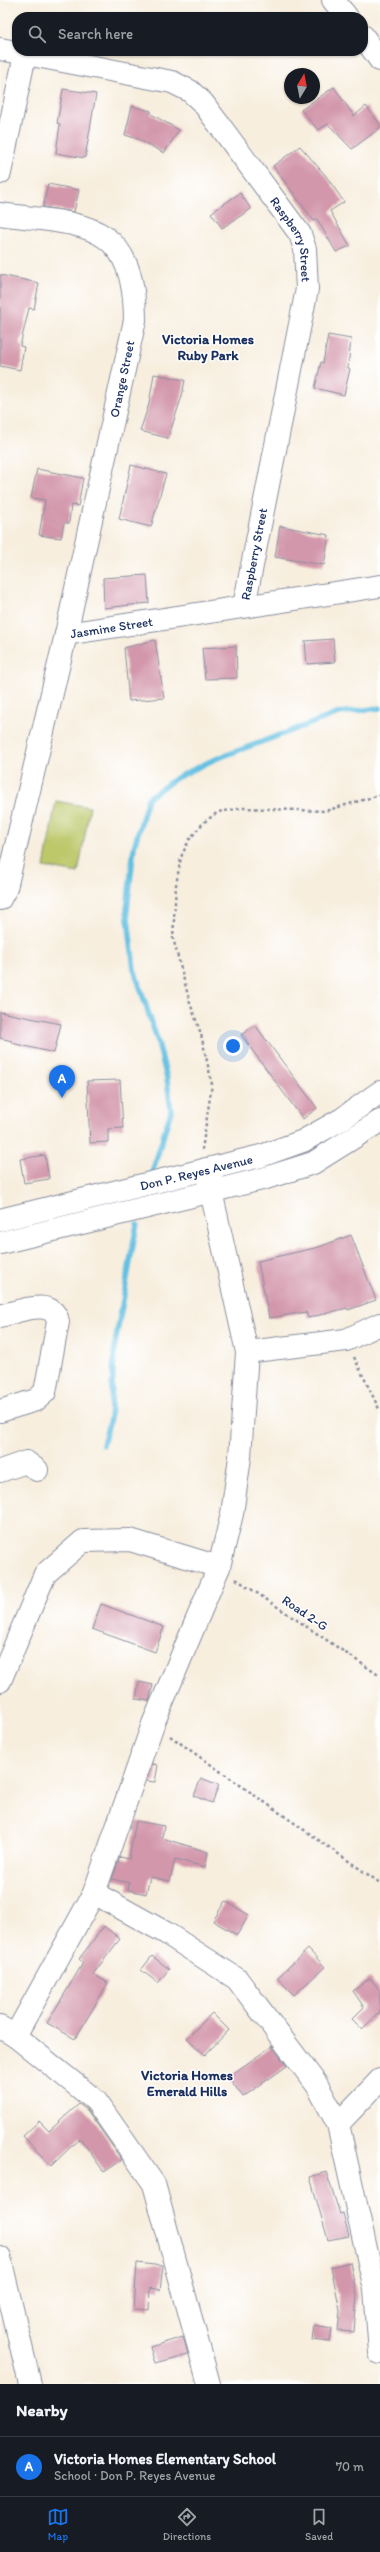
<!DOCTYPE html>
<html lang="en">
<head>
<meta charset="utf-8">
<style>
	:root { --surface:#171b24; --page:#20242c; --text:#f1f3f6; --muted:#9ea1a6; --line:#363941; --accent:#1a73e8 }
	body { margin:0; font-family:Itim,sans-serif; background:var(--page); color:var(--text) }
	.compass { position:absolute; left:284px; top:68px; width:36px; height:36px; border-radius:50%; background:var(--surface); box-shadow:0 1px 3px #0004; rotate:10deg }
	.you { position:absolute; left:233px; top:1046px; width:14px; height:14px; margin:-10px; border:3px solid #fff; border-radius:50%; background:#1a73e8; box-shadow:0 0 0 6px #1a73e833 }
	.badge { display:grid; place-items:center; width:26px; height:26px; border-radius:50%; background:var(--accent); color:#fff; font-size:13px; font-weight:700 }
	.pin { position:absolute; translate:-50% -33px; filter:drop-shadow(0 1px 2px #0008) }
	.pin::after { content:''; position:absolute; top:21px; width:14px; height:12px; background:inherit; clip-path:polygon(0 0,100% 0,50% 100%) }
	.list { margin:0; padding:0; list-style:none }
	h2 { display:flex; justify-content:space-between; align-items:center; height:52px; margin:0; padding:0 16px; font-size:17px }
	h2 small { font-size:13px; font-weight:400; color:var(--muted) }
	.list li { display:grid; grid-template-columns:26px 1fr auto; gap:12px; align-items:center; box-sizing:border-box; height:60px; padding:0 16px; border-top:1px solid var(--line) }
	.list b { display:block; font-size:15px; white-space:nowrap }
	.list p { margin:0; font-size:13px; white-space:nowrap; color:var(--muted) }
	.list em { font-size:13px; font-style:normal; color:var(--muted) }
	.icon { flex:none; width:22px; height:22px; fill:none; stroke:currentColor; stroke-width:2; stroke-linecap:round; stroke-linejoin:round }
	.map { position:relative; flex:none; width:380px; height:2384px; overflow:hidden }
	.search { position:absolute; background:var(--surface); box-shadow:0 1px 3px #0004; left:12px; right:12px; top:12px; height:44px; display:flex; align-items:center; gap:10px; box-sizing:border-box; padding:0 14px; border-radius:16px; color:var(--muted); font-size:15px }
	.sheet { height:112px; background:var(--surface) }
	nav { display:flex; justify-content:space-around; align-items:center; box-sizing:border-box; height:56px; border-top:1px solid var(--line); background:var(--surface); font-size:11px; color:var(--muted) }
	nav a { display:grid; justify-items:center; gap:2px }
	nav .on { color:var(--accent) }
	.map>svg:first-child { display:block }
	.green { fill:#bcc86a; stroke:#6c7c64 }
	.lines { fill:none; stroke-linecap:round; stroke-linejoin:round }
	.stream { stroke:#64c0e2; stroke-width:5.5 }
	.building { fill:#d397ab }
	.minor-casing { stroke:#898e9e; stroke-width:24 }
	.path { stroke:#898e9e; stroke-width:2.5; stroke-dasharray:3 3; stroke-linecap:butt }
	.minor { stroke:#fff; stroke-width:22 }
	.labels { text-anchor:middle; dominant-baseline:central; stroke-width:3; stroke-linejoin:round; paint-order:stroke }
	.street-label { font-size:13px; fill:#1b2f5e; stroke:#fff }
	.neighbourhood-label { font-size:14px; font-weight:bold; fill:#1b2f5e; stroke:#fff }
</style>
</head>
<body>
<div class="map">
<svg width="380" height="2384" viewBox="0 0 380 2384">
	<rect width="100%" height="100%" fill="#fff"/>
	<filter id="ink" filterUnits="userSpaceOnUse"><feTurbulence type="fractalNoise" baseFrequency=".025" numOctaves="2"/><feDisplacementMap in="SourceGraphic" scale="8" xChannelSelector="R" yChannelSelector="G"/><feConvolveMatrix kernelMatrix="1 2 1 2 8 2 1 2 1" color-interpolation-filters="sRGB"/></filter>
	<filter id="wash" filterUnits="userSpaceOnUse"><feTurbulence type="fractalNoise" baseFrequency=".012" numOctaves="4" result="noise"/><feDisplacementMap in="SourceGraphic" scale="16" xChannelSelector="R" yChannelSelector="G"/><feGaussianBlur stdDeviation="0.9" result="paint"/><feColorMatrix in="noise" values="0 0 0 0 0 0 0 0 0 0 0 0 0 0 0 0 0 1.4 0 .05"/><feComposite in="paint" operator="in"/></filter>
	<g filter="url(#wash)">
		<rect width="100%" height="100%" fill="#f7eede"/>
		<path class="green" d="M56,801L90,807L78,873L44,867Z"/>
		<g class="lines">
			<g class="stream">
				<path d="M152,1173L171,1111L167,1079L158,1042L134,969L127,910L134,847L148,798L176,778L213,760L339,713L380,708"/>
				<path d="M103,1445L110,1419L115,1344L137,1224"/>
			</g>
		</g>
		<g id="blocks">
			<g class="building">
				<path d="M334,87L354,116L366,106L380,124V128L352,149L328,124L318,130L301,110Z"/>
				<path d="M63,89L96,94L85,158L56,153L60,124L57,123Z"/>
				<path d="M132,106L151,111V114L179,130L164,153L138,139L125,135Z"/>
				<path d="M300,146L326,176L344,202L330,211L350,246L336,252L317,219L314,221L273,166Z"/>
				<path d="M48,184L79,190L74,212L43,207Z"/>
				<path d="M240,193L251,209L222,228L211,213Z"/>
				<path d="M0,275L39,283L34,309L29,308L20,346L24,347L20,370L0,366Z"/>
				<path d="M328,335L351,339L348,368L350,369L344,395L315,388L321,362L323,363Z"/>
				<path d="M154,374L185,380L182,396L168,438L140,431L149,404Z"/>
				<path d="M131,465L166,474L151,527L119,519Z"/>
				<path d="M37,469L83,478L78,506L71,505L69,523H64L61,538L39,535L45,500L31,498Z"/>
				<path d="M280,526L329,535L324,565L275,557Z"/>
				<path d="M147,575L149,603L104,608L103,578Z"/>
				<path d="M333,639L335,662L307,664L305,641Z"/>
				<path d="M155,640L164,698L129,701L124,648Z"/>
				<path d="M236,646L237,678L205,679L202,648Z"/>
				<path d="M0,1012L61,1024L54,1053L12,1043V1041L0,1038Z"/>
				<path d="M255,1025L317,1108L303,1119L241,1035Z"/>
				<path d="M120,1080L123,1128L108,1129V1142L90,1143L87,1081Z"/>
				<path d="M45,1155L49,1179L24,1183L20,1159Z"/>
				<path d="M351,1235L376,1300L348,1310L347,1308L308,1318L306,1312L269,1318L258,1261L319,1247Z"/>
				<path d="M101,1604L164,1627L155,1652L92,1629Z"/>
				<path d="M139,1682L153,1685L149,1701L136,1699Z"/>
				<path d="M152,1764L158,1765L155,1782L146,1781Z"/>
				<path d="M201,1778L219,1785L212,1803L194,1796Z"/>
				<path d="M136,1821L164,1826L162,1838L208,1852L205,1867L175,1859L170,1881L150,1877L146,1894L128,1890L129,1883L112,1879L120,1857L129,1859Z"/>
				<path d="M225,1901L249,1915L237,1935L213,1921Z"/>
				<path d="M104,1926L120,1939L93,1974L108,1983L75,2039L47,2023L83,1963L79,1959Z"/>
				<path d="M308,1949L325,1967L294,1995L277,1978Z"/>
				<path d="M152,1956L169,1969L158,1983L141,1970Z"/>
				<path d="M370,1978L380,1991V2012L362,2029L352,2019L364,2007L353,1991Z"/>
				<path d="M212,2013L229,2030L205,2055L187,2038Z"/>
				<path d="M272,2046L287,2066L243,2097L228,2077Z"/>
				<path d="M79,2104L87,2110L122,2160L104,2172L80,2138L51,2166L23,2136L39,2121L49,2131Z"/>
				<path d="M326,2172L340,2214L343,2213L349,2236L328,2240L310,2177Z"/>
				<path d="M350,2262L357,2296L354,2332L338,2331L340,2310L331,2267Z"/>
				<path d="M137,2263L163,2266L160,2290L150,2288L149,2310L134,2309Z"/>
				<path d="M314,2325L332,2328L330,2342L312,2340Z"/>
				<path d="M183,2337L188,2354L155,2363L150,2347Z"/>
			</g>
		</g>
	</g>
	<g filter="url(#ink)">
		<use href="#blocks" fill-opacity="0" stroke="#898e9e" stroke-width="1"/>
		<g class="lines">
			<g class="minor-casing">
				<g id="minor">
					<path d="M333,0L347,17"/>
					<path d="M363,36L380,60"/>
					<path id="s1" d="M0,49L172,82L190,91L203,103L300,234L305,249L307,289L244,606"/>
					<path d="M0,173L25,55"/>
					<path d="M0,214C82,225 134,218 135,320L66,634L6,888L0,899"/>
					<path id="s2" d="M66,634L380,586"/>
					<path id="s3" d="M0,1220L261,1156L303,1141L342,1119L380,1092"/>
					<path d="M0,1243L266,1178L313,1163L380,1121"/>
					<path d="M0,1316C17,1312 54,1296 58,1322L45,1392L36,1400L0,1411"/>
					<path d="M247,1352L346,1340L380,1324"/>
					<path d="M0,1471L26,1462L37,1470"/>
					<path d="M0,1681L45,1574L83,1541L130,1540L219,1567"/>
					<path d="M94,1893L166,1933L237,1979L317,2085L338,2124L375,2289L380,2353"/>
					<path d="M0,2027L15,2036L96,2101L154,2184L209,2384"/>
					<path d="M15,2036L94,1893L153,1724L219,1567L232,1514L240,1457L247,1352L206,1169"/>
					<path d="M338,2124L380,2080"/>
					<path d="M0,2258L30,2384"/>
				</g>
			</g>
			<g class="path">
				<path d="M202,1150L212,1084L201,1034L190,1003L173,938L176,885L181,857L189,840L203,823L218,812L243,808L325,811L380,795"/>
				<path d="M354,1357L380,1411"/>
				<path d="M236,1579L380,1676"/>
				<path d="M170,1736L380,1883"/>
			</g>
			<use href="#minor" class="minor"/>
		</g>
	</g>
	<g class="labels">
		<g class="street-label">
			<text stroke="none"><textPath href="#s1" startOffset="378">Raspberry Street</textPath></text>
			<text transform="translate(122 379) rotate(-78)">Orange Street</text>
			<text transform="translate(254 554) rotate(-79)">Raspberry Street</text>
			<text stroke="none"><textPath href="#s2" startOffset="46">Jasmine Street</textPath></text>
			<text stroke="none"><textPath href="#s3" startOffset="202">Don P. Reyes Avenue</textPath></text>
			<text transform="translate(305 1613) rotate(34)">Road 2-G</text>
		</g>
		<g class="neighbourhood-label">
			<text x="208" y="339">Victoria Homes<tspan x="208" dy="16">Ruby Park</tspan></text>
			<text x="187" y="2075">Victoria Homes<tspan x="187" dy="16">Emerald Hills</tspan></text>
		</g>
	</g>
</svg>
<svg class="compass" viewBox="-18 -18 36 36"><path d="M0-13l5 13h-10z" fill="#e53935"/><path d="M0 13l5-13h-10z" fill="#9ea1a6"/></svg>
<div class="you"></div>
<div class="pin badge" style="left:62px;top:1098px">A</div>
<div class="search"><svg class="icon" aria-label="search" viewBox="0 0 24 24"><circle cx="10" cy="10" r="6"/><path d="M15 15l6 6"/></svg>Search here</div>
</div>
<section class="sheet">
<h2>Nearby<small></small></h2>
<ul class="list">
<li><span class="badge">A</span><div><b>Victoria Homes Elementary School</b><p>School · Don P. Reyes Avenue</p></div><em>70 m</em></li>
</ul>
</section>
<nav>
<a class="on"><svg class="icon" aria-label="map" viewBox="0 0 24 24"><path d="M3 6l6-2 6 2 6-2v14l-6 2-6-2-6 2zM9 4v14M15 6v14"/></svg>Map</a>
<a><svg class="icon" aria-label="directions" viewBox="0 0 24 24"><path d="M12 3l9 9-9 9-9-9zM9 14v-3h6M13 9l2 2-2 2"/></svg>Directions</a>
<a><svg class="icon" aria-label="saved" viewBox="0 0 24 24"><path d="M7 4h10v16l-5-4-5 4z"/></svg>Saved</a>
</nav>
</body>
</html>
